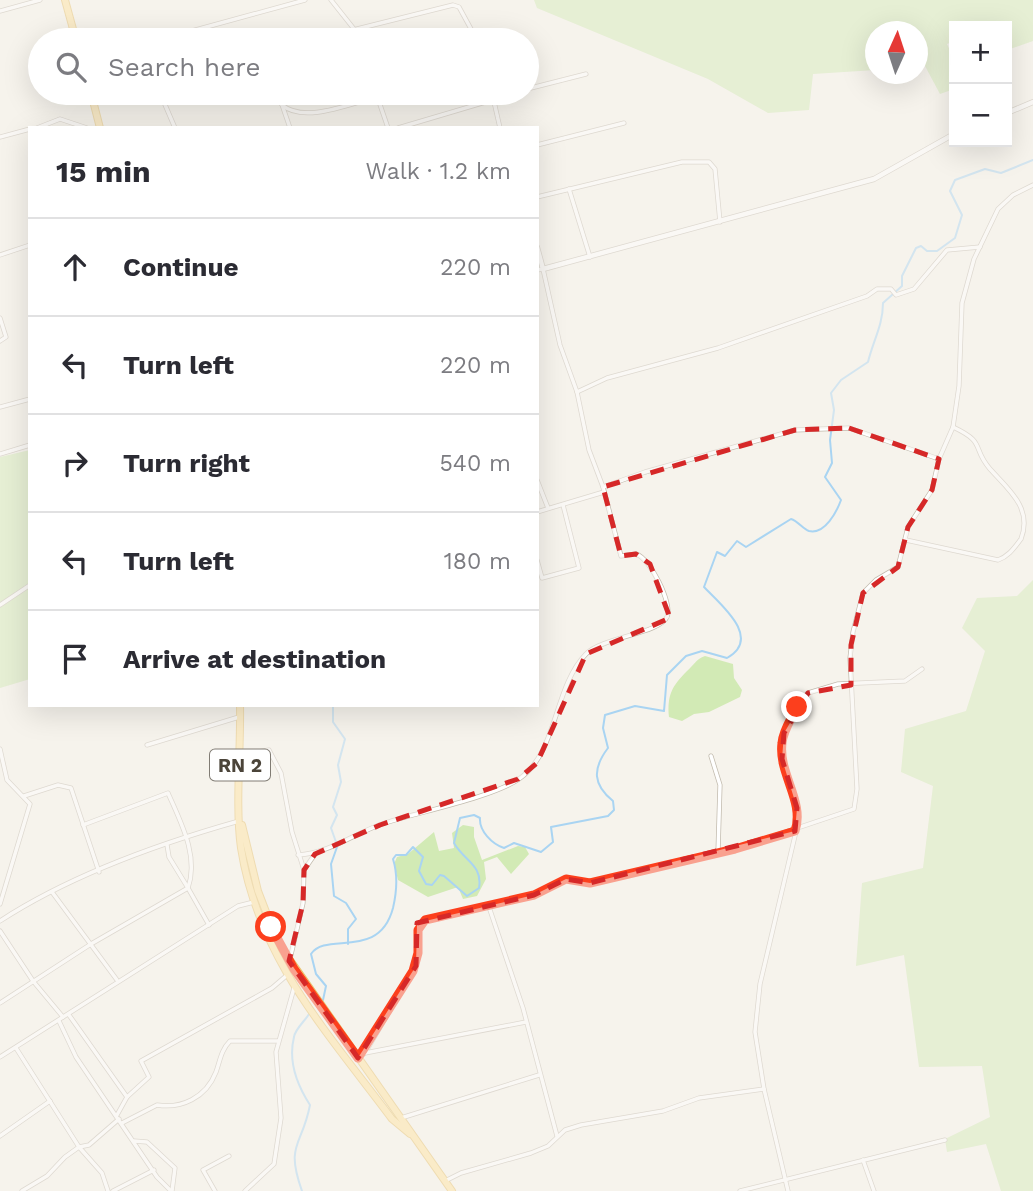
<!DOCTYPE html>
<html lang="en">
<head>
<meta charset="utf-8">
<style>
	:root { --surface:#fff; --page:#f7f7f7; --text:#2b2b33; --muted:#7c7c81; --line:#e1e1e2 }
	body { margin:0; font-family:"Work Sans",sans-serif; background:var(--page); color:var(--text) }
	.controls { position:absolute; right:21px; top:21px; display:grid; overflow:hidden; border-radius:0px; box-shadow:0 7px 28px #0002 }
	.controls button { width:63px; height:63px; display:grid; place-items:center; padding:0; border:0; border-bottom:2px solid var(--line); background:var(--surface); color:var(--text); font:35px sans-serif }
	.compass { position:absolute; left:865px; top:21px; width:63px; height:63px; border-radius:50%; background:var(--surface); box-shadow:0 7px 28px #0002; rotate:3deg }
	.stop { position:absolute; width:21px; height:21px; margin:-16px; border:5px solid #fc3f1d; border-radius:50%; background:#fff }
	.stop.end { background:#fc3f1d; border-color:#fff; box-shadow:0 2px 7px #0008 }
	.list { margin:0; padding:0; list-style:none }
	h2 { display:flex; justify-content:space-between; align-items:center; height:91px; margin:0; padding:0 28px; font-size:30px }
	h2 small { font-size:23px; font-weight:400; color:var(--muted) }
	.list li { display:grid; grid-template-columns:46px 1fr auto; gap:21px; align-items:center; box-sizing:border-box; height:98px; padding:0 28px; border-top:2px solid var(--line) }
	.list b { display:block; font-size:26px; white-space:nowrap }
	.list em { font-size:23px; font-style:normal; color:var(--muted) }
	.icon { flex:none; width:38px; height:38px; fill:none; stroke:currentColor; stroke-width:2; stroke-linecap:round; stroke-linejoin:round }
	.map { position:relative; flex:none; width:1033px; height:1191px; overflow:hidden }
	.search { position:absolute; background:var(--surface); box-shadow:0 7px 28px #0002; left:28px; top:28px; width:511px; height:77px; display:flex; align-items:center; gap:18px; box-sizing:border-box; padding:0 24px; border-radius:38px; color:var(--muted); font-size:26px }
	.panel { position:absolute; background:var(--surface); box-shadow:0 7px 28px #0002; left:28px; top:126px; width:511px; height:581px; border-radius:0px }
	.map>svg:first-child { display:block }
	.green { fill:#d2eab5 }
	.lines { fill:none; stroke-linecap:round; stroke-linejoin:round }
	.stream { stroke:#a9d4f2; stroke-width:2 }
	.minor-casing { stroke:#c2bbae; stroke-width:5 }
	.tertiary-casing { stroke:#c2bbae; stroke-width:6 }
	.primary-casing { stroke:#e6c16a; stroke-width:8 }
	.minor { stroke:#fff; stroke-width:3.5 }
	.tertiary { stroke:#fff; stroke-width:4.5 }
	.primary { stroke:#ffe39c; stroke-width:6 }
	.route { stroke:#fc3f1d; stroke-width:9 }
	.marked { fill:none; stroke:#d62828; stroke-width:5; stroke-dasharray:14 9; stroke-linejoin:round }
	.labels { text-anchor:middle; dominant-baseline:central; stroke-width:5; stroke-linejoin:round; paint-order:stroke }
	.shield { fill:#fff; stroke:#817c74; stroke-width:2 }
	.shield-label { font-size:19px; font-weight:bold; fill:#4b4439 }
</style>
</head>
<body>
<div class="map">
<svg width="1033" height="1191" viewBox="0 0 1033 1191">
	<rect width="100%" height="100%" fill="#f6f3ec"/>
	<g class="green">
		<path d="M534,0H1033V41L1007,50V26H954V41L947,44L954,59V89L940,94L925,66L918,67V32H876L875,70L813,74L809,110L768,113L708,79L537,8Z"/>
		<path d="M30,450V679L0,688V457Z"/>
		<path d="M1033,580V1191H1001L986,1144L947,1152L945,1139L990,1117L982,1066L919,1067L904,955L856,966L862,883L923,868L933,786L901,772L905,729L966,711L985,651L962,628L977,598L1017,596Z"/>
		<path d="M705,656L733,664L734,678L742,690L740,697L709,712L694,714L682,721L669,717C667,695 672,686 687,671C694,665 696,659 705,656Z"/>
		<path d="M463,825L474,827V837L482,860L518,846L525,847L529,854L511,874L497,857L484,862L486,879L477,896L463,899L458,887L428,897L398,880L394,864L397,857L408,854L434,832L439,851L454,848L452,833Z"/>
	</g>
	<g class="lines">
		<g class="stream">
			<path d="M333,705V722L345,739L338,765L341,782L333,807L337,815L331,828L336,842"/>
			<path d="M337,847L331,864L334,896L346,903L356,919L348,929V944"/>
			<path d="M323,1000L326,986L316,974L311,954C326,931 379,961 393,908C397,891 398,875 393,859L396,855H406L413,847L423,857L419,871L426,884L432,885L440,875L444,876L467,896L479,888C483,865 464,861 454,843L460,818L474,815L480,818C479,831 492,844 504,848L514,843L541,852L553,842L551,827L608,816L614,810L613,801C593,785 592,769 608,748L603,728L605,715L635,706L664,711L667,675L686,656L702,651L727,658C763,638 720,604 704,587L717,552L725,556L737,541L746,547L791,519C798,521 803,529 809,531C825,535 837,511 841,500L825,477L832,463L830,440L834,410L831,393L841,380L868,362C873,341 883,325 883,303L902,286V276L916,248L921,246L927,251H937L955,238L962,215L950,191L955,180L985,169L1001,173L1033,160"/>
			<path d="M302,1191C285,1143 302,1147 310,1105C297,1085 288,1061 294,1037C295,1029 305,1021 309,1014"/>
		</g>
		<g class="minor-casing">
			<g id="minor">
				<path d="M331,0L354,29L358,40"/>
				<path d="M0,11L40,0"/>
				<path d="M159,40L305,0"/>
				<path d="M313,40L453,5L459,7L477,40"/>
				<path d="M527,89L586,74"/>
				<path d="M160,93L175,128"/>
				<path d="M278,93L290,128"/>
				<path d="M376,93L388,128"/>
				<path d="M492,93L500,128"/>
				<path d="M93,101L122,93"/>
				<path d="M282,105C305,124 351,103 377,97"/>
				<path d="M37,128L60,119L87,128"/>
				<path d="M398,128L516,93"/>
				<path d="M0,137L30,129"/>
				<path d="M537,145L624,123"/>
				<path d="M569,189L590,257"/>
				<path d="M537,197L682,162H709L715,169L720,222"/>
				<path d="M0,255L30,245"/>
				<path d="M0,318L6,337L0,341"/>
				<path d="M577,392L607,378L718,348L867,296L877,289H891L896,295L914,289L947,250L980,247"/>
				<path d="M0,407L30,399"/>
				<path d="M0,454L30,445"/>
				<path d="M537,480L548,508"/>
				<path d="M603,487L645,472L795,430L849,428L939,459"/>
				<path d="M537,512L604,492"/>
				<path d="M906,540L998,560C1009,556 1014,548 1021,539C1033,508 1008,489 990,469C971,447 987,443 953,427"/>
				<path d="M537,560L542,578L579,568L563,505"/>
				<path d="M0,605L30,585"/>
				<path d="M147,745L239,717"/>
				<path d="M0,749L7,780L30,804L0,904"/>
				<path d="M711,756L720,785L718,852"/>
				<path d="M240,760L246,754L269,750L281,773L292,832L304,870L303,903L290,959"/>
				<path d="M24,796L58,785L71,788L99,872"/>
				<path d="M83,825L168,793C181,823 199,856 188,888L209,925"/>
				<path d="M298,855C330,853 353,834 382,824C418,812 491,798 519,779C558,752 553,688 586,654C602,637 659,634 667,617C673,604 650,558 636,554L621,556L603,487L589,450L577,392L560,345L543,269L537,270"/>
				<path d="M304,870L315,854"/>
				<path d="M52,892L117,980"/>
				<path d="M488,904L523,1008L557,1136"/>
				<path d="M0,921C69,876 161,843 239,821"/>
				<path d="M0,931L33,981L63,1017"/>
				<path d="M0,1003L91,944L188,888L169,857L167,845"/>
				<path d="M69,1015L127,1097"/>
				<path d="M59,1021L76,1057L157,1177L171,1191"/>
				<path d="M16,1048L79,1147L102,1173L108,1191"/>
				<path d="M365,1053L413,971L418,953V930L425,920L534,895L566,879L590,883L735,849L854,809L857,789L850,658L853,632L863,593L876,580L898,567L908,527L932,490L939,459L953,427L959,386L962,303L974,259L998,209L1013,195L1033,185"/>
				<path d="M0,1057L238,906L254,902"/>
				<path d="M358,1058L365,1053L526,1022"/>
				<path d="M117,1115L127,1097L149,1077L141,1061L272,988L286,976"/>
				<path d="M401,1118L539,1075"/>
				<path d="M122,1123L157,1105C181,1109 206,1098 216,1072C220,1061 221,1050 230,1041H278"/>
				<path d="M0,1136L50,1101"/>
				<path d="M134,1141L147,1142L175,1168L172,1191"/>
				<path d="M863,1160L874,1191"/>
				<path d="M445,1181L461,1173L531,1153L548,1146L565,1130L581,1125L663,1111L699,1098L764,1089"/>
				<path d="M22,1191L47,1176L65,1157L79,1147L89,1145L119,1119"/>
				<path d="M113,1191L154,1170"/>
				<path d="M215,1191L203,1170L229,1156"/>
				<path d="M245,1191L274,1164L281,1118L276,1052L294,988"/>
				<path d="M740,1191L945,1140"/>
				<path d="M788,1191L764,1089L755,1032L760,984L798,823L794,795L787,781L781,743L799,702L808,693L838,684L905,681L922,669"/>
			</g>
		</g>
		<g class="tertiary-casing">
			<g id="tertiary">
				<path d="M1007,113L1033,102"/>
				<path d="M537,247L543,269L874,179L954,134"/>
			</g>
		</g>
		<g class="primary-casing">
			<g id="primary">
				<path d="M65,0L76,40"/>
				<path d="M91,93L100,128"/>
				<path d="M240,705C241,750 235,805 241,848C258,958 328,1033 392,1119L410,1134"/>
				<path d="M242,825L258,891L278,943L452,1191"/>
			</g>
		</g>
		<use href="#minor" class="minor"/>
		<use href="#tertiary" class="tertiary"/>
		<use href="#primary" class="primary"/>
	</g>
	<g class="lines">
		<path class="route" d="M271,927L294,969L358,1058L413,971L418,953V930L425,920L534,895L566,879L590,883L735,849L795,831C805,801 778,774 782,743C783,730 792,718 797,707"/>
	</g>
	<path d="M0 0H1033V1191H0ZM849,428L939,459L932,490L908,527L898,567L863,593L851,645V685L808,693L784,733L782,759L797,808L795,831L590,883L566,879L534,895L417,923L416,966L358,1058L289,961L303,903L304,870L315,854L380,825L518,779L537,763L586,654L670,618L650,564L636,554L621,556L603,487L795,430Z" fill="#f6f3ec" fill-opacity=".55" fill-rule="evenodd"/>
	<path class="marked" d="M849,428L939,459L932,490L908,527L898,567L863,593L851,645V685L808,693L784,733L782,759L797,808L795,831L590,883L566,879L534,895L417,923L416,966L358,1058L289,961L303,903L304,870L315,854L380,825L518,779L537,763L586,654L670,618L650,564L636,554L621,556L603,487L795,430Z"/>
	<g class="labels">
		<rect class="shield" x="210" y="749.5" width="60" height="31" rx="5"/>
		<g class="shield-label">
			<text x="240" y="765">RN 2</text>
		</g>
	</g>
</svg>
<div class="controls">
<button>+</button>
<button>−</button>
</div>
<svg class="compass" viewBox="-18 -18 36 36"><path d="M0-13l5 13h-10z" fill="#e53935"/><path d="M0 13l5-13h-10z" fill="#7c7c81"/></svg>
<div class="stop" style="left:271px;top:927px"></div>
<div class="stop end" style="left:797px;top:707px"></div>
<div class="search"><svg class="icon" aria-label="search" viewBox="0 0 24 24"><circle cx="10" cy="10" r="6"/><path d="M15 15l6 6"/></svg>Search here</div>
<section class="panel">
<h2>15 min<small>Walk · 1.2 km</small></h2>
<ul class="list">
<li><svg class="icon" aria-label="ahead" viewBox="0 0 24 24"><path d="M12 20V5M6 11l6-6 6 6"/></svg><div><b>Continue</b></div><em>220 m</em></li>
<li><svg class="icon" aria-label="left" viewBox="0 0 24 24"><path d="M17 20v-9H6M10 6l-5 5 5 5"/></svg><div><b>Turn left</b></div><em>220 m</em></li>
<li><svg class="icon" aria-label="right" viewBox="0 0 24 24"><path d="M7 20v-9h11M14 6l5 5-5 5"/></svg><div><b>Turn right</b></div><em>540 m</em></li>
<li><svg class="icon" aria-label="left" viewBox="0 0 24 24"><path d="M17 20v-9H6M10 6l-5 5 5 5"/></svg><div><b>Turn left</b></div><em>180 m</em></li>
<li><svg class="icon" aria-label="arrive" viewBox="0 0 24 24"><path d="M6 21V4h12l-3 4 3 4H6"/></svg><div><b>Arrive at destination</b></div></li>
</ul>
</section>
</div>
</body>
</html>
